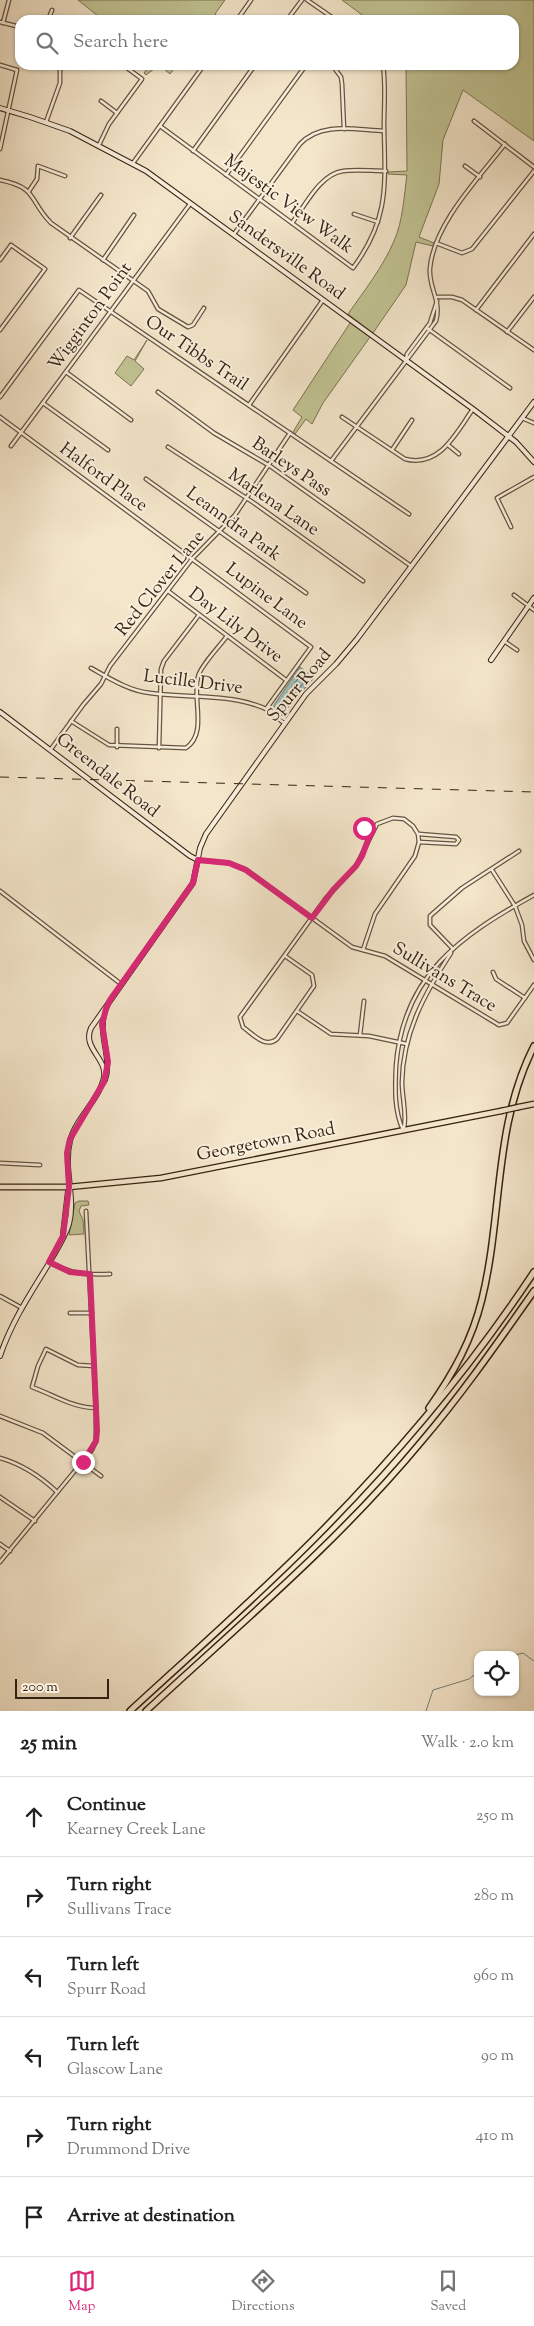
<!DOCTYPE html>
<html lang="en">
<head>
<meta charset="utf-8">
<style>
	:root { --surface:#fff; --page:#f6f6f6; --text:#202124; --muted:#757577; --line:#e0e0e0; --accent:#db2777 }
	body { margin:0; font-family:"Sorts Mill Goudy",serif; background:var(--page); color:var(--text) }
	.controls { position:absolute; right:15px; bottom:15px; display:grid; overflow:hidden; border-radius:10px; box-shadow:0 1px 4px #0004 }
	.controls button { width:45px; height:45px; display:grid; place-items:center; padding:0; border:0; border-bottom:1px solid var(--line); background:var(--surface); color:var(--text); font:25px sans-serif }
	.scale { position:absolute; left:15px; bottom:12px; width:94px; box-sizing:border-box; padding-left:5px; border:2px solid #362212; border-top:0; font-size:14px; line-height:18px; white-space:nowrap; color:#362212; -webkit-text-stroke:4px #f8efdd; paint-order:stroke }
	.stop { position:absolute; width:15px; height:15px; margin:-11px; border:4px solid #db2777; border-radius:50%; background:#fff }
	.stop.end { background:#db2777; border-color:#fff; box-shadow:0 1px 5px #0008 }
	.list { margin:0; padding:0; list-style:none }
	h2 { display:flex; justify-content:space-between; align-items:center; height:65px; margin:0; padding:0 20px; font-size:21px }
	h2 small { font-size:16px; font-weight:400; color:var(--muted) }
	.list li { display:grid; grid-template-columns:32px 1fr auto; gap:15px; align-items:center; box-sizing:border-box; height:80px; padding:0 20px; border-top:1px solid var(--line) }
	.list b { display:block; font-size:19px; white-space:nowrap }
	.list p { margin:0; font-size:16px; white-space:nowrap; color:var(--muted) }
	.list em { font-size:16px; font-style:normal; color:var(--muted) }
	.icon { flex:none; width:28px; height:28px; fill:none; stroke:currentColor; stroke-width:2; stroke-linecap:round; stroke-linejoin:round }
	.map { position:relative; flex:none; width:534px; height:1711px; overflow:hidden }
	.search { position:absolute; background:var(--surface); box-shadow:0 1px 4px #0004; left:15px; right:15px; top:15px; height:55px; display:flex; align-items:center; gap:12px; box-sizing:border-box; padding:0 18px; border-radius:15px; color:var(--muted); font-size:19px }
	.sheet { height:545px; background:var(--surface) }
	nav { display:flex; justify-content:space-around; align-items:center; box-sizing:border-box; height:70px; border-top:1px solid var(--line); background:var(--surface); font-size:14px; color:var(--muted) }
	nav a { display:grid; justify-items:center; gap:2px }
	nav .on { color:var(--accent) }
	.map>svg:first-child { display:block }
	.green { fill:#c1c393; stroke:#7c7252 }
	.water { fill:#9ebebe; stroke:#748079 }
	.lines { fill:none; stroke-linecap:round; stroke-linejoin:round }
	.shore { stroke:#6a7068; stroke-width:1 }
	.stream { stroke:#748079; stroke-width:1 }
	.street-casing { stroke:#665340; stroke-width:5 }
	.secondary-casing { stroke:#362212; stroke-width:6 }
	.primary-casing { stroke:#362212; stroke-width:7 }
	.highway-casing { stroke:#362212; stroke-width:8 }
	.street { stroke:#f8efdd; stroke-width:2.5 }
	.secondary { stroke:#f8efdd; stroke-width:4 }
	.primary { stroke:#f4e6cb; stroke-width:4.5 }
	.highway { stroke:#f4e6cb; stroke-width:5 }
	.rail { stroke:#362212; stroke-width:1; stroke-dasharray:9 9; stroke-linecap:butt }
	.primary-bridge-casing { stroke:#362212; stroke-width:7; stroke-linecap:butt }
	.primary-bridge { stroke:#f4e6cb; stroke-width:4.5 }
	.route { stroke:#db2777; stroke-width:6 }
	.labels { text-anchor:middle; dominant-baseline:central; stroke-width:4; stroke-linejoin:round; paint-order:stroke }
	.street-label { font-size:18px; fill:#362212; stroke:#f8efdd }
</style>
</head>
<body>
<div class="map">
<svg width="534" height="1711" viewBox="0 0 534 1711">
	<rect width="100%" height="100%" fill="#f4e6cb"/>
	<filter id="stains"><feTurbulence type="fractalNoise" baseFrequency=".004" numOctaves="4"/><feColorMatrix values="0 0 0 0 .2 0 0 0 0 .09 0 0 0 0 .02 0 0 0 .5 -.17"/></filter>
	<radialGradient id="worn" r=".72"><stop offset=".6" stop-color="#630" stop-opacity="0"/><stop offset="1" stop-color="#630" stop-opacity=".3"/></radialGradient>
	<g class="green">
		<path d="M78,0H225L215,14L223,20H216L212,18L210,20H103Z"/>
		<path d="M342,0H534V141L463,90L443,140L439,184L419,237L434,243L433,246L416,242L406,285L373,333L348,314C364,291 383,267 394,241C403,221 404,196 407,175L388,174V172L407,171L406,65H514V20H369Z"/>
		<path d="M150,65H177L170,74L159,65L146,75L144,73Z"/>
		<path d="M350,323L370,337L323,403L312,424L306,419L295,434L293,432L302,417L293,410Z"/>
		<path d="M147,340L135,361L144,369L131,386L115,373L127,356L134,360Z"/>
		<path d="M79,1201H88L89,1205L81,1206L79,1211L83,1220L84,1234L69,1235L75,1203Z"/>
	</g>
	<path class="water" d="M300,667L314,678L284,712L274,708V705Z"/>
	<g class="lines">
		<path class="shore" d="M300,676H304L306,680L291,698H288L287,695Z"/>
		<g class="stream">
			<path d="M515,1655L523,1653L534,1661"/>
			<path d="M426,1711L433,1690L469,1679L478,1672"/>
		</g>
		<g class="street-casing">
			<g id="street">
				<path d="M307,0L336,20"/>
				<path d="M48,20L52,10"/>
				<path d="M237,20L251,0"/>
				<path d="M287,20L302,0"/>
				<path d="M0,22L20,27"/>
				<path d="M3,23L9,0"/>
				<path d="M0,65L17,70L0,149"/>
				<path d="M332,65L341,77L342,84L344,129"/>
				<path d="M101,101L117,113"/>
				<path d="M474,121L534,167"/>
				<path d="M46,122L60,83V65"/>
				<path d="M160,126L353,268C390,218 385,184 384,126C384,106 386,85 383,65"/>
				<path d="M99,145L109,124L142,79L123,65"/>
				<path d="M193,151L255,65"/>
				<path d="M133,163L204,65"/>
				<path d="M465,166L480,177"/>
				<path d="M226,175L306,65"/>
				<path d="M0,180C39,188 28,200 51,223L148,291L158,309L188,327L193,325L204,308"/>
				<path d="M29,191L37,179L38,166L65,176"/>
				<path d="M354,214L378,222"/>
				<path d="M292,223C305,206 320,174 343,171C356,169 372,171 386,171"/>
				<path d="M234,234L300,144C321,121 356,130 384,131"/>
				<path d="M70,238L101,195"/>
				<path d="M436,243L462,253L472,249L534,171"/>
				<path d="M0,260L11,245L45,269L0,330"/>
				<path d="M103,260L134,215"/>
				<path d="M437,297H452L462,300L534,350"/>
				<path d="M476,310L534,234"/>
				<path d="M427,328L510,388"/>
				<path d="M507,332L534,297"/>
				<path d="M406,359L407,354L430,323L437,301"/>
				<path d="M66,372L131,420"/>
				<path d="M158,392L214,433L270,466L411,566"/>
				<path d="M0,397L79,290L409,514"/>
				<path d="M43,403L108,450"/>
				<path d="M249,405L323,300"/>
				<path d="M0,417L311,647L266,709"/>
				<path d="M342,417L405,459C440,468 456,433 473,409"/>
				<path d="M522,418L534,423"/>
				<path d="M448,445L459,454"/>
				<path d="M11,446L190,204"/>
				<path d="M168,447L254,503L363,581"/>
				<path d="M392,450L412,420"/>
				<path d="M331,461L436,321C442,301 428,287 430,268C434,224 478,179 505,144"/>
				<path d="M146,479L306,593"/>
				<path d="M511,527L497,498L534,477"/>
				<path d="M168,591L286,680"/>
				<path d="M514,595L534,610"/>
				<path d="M504,641L517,650"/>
				<path d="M91,668C109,678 129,691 150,693C200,700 242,690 286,720"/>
				<path d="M267,710L284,723"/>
				<path d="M71,721L109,745L186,748C208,733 192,699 198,677C200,666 220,646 227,636"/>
				<path d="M117,729V747"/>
				<path d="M159,748L161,669L164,661L199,615"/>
				<path d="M51,749L83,705L101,684L110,666L192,559L235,515L290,433"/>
				<path d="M371,832L364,828L362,822H368L374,826"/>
				<path d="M419,834L456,837L459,840L456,844L419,842"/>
				<path d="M198,860L229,863L245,869L352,947L385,956L499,1025L507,1023L534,985"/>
				<path d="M492,870L515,906L522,925L524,941L534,960"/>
				<path d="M0,891L121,984"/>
				<path d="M453,949L430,925V916L462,888L519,851"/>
				<path d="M285,956L312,975L314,986L277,1039C265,1049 253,1034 243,1027L240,1017L326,898L356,866L377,824L393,818L404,819L413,826L418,834L419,842L415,856L375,914L363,950"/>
				<path d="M493,972L496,979L525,998"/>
				<path d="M297,1011L331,1034L369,1036L407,1044"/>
				<path d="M360,1035L364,1001"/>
				<path d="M404,1128C407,1113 402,1098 402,1082C403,1032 425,993 451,953"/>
				<path d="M403,1130C394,1110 395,1088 396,1066C403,975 460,936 534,895"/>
				<path d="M0,1163L40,1165"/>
				<path d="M49,1262C70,1274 86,1275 110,1274"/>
				<path d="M0,1296L22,1308"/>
				<path d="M70,1313H92"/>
				<path d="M94,1366L78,1365L46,1349L38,1366L32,1387C54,1395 73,1408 96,1408"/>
				<path d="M0,1416L43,1433L101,1476"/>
				<path d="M0,1458C21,1464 41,1477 57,1492"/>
				<path d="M0,1497L35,1521"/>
				<path d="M0,1544L10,1551"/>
				<path d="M0,1562L92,1450L96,1441V1408L86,1211"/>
			</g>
		</g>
		<g class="secondary-casing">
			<g id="secondary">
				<path d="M0,108L30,117L70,131L146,171L473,409L516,442L534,462"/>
				<path d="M491,660L534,598"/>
				<path d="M0,712L190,856L198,860"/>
				<path d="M105,1080C113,1056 96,1033 106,1008"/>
				<path d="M63,1234L68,1191"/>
				<path d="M0,1356C11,1323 30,1294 48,1265C55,1252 65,1238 69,1224C76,1197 63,1169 70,1141C75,1119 100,1099 104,1077C107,1058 82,1048 91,1028L193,883L200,848L206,834L306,694L336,664L357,639L534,402"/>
			</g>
		</g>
		<g class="primary-casing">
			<g id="primary">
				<path d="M519,1107L534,1104"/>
				<path d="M0,1187H69L161,1178L501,1111"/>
			</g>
		</g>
		<g class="highway-casing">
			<g id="highway">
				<path d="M429,1408C453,1374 472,1340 482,1299C503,1213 493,1127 534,1046"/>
				<path d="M130,1711C193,1653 258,1596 318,1535C398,1454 471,1367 534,1272"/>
				<path d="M146,1711C240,1624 339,1541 421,1442C462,1394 498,1342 534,1291"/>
			</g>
		</g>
		<use href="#street" class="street"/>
		<use href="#secondary" class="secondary"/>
		<use href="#primary" class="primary"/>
		<use href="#highway" class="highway"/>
		<path class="rail" d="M0,777L534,792"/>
		<g class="primary-bridge-casing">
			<path id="primary-bridge" d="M501,1111L519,1107"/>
		</g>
		<use href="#primary-bridge" class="primary-bridge"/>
	</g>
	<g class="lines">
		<path class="route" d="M83,1462L96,1441L97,1431L90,1274L70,1272L49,1262L63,1236L69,1187L67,1153L70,1139L104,1082L108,1062L102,1024L106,1009L110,1000L193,883L198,860L229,863L246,870L312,918L333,890L356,866L362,856L371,832L364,828"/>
	</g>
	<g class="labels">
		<g class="street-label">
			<text transform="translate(288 205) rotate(36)">Majestic View Walk</text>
			<text transform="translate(286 256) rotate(36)">Sandersville Road</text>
			<text transform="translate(91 317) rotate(-54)">Wigginton Point</text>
			<text transform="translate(196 354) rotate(34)">Our Tibbs Trail</text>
			<text transform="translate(291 468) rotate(34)">Barleys Pass</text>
			<text transform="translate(103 478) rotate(36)">Halford Place</text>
			<text transform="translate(273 503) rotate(34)">Marlena Lane</text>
			<text transform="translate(233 525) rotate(36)">Leanndra Park</text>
			<text transform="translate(161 584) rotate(-51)">Red Clover Lane</text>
			<text transform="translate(266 597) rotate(37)">Lupine Lane</text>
			<text transform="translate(235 626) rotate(37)">Day Lily Drive</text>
			<text transform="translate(193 683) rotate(7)">Lucille Drive</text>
			<text transform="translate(300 686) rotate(-50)">Spurr Road</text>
			<text transform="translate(107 776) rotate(38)">Greendale Road</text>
			<text transform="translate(444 978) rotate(31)">Sullivans Trace</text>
			<text transform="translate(266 1143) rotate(-11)">Georgetown Road</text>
		</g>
	</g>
	<rect width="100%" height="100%" filter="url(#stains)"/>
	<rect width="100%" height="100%" fill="url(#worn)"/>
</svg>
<div class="controls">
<button><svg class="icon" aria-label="locate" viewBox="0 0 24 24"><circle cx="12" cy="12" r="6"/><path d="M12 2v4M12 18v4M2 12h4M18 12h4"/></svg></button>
</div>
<div class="scale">200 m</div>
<div class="stop" style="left:364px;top:828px"></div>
<div class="stop end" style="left:83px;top:1462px"></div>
<div class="search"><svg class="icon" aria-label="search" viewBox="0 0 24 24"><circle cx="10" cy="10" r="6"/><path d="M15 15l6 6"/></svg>Search here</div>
</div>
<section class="sheet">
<h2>25 min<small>Walk · 2.0 km</small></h2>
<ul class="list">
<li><svg class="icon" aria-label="ahead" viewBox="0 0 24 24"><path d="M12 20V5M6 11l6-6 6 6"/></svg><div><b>Continue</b><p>Kearney Creek Lane</p></div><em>250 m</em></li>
<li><svg class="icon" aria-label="right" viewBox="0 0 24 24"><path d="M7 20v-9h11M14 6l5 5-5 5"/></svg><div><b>Turn right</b><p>Sullivans Trace</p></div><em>280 m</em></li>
<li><svg class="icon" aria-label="left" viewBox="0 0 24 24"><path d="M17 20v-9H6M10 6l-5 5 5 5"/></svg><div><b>Turn left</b><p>Spurr Road</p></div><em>960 m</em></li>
<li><svg class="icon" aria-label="left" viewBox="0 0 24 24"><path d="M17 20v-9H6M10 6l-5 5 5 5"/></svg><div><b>Turn left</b><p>Glascow Lane</p></div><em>90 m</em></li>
<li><svg class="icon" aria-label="right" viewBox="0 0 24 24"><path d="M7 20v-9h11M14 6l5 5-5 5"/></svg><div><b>Turn right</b><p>Drummond Drive</p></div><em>410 m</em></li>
<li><svg class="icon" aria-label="arrive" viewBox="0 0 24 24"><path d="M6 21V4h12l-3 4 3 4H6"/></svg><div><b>Arrive at destination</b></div></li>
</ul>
</section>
<nav>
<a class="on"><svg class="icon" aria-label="map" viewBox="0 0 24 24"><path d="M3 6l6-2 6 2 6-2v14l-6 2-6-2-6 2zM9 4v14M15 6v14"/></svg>Map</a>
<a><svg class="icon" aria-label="directions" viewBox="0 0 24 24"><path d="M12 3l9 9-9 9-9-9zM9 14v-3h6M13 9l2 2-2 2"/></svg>Directions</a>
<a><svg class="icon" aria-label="saved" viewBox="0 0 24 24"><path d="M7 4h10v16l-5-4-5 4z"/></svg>Saved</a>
</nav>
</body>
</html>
